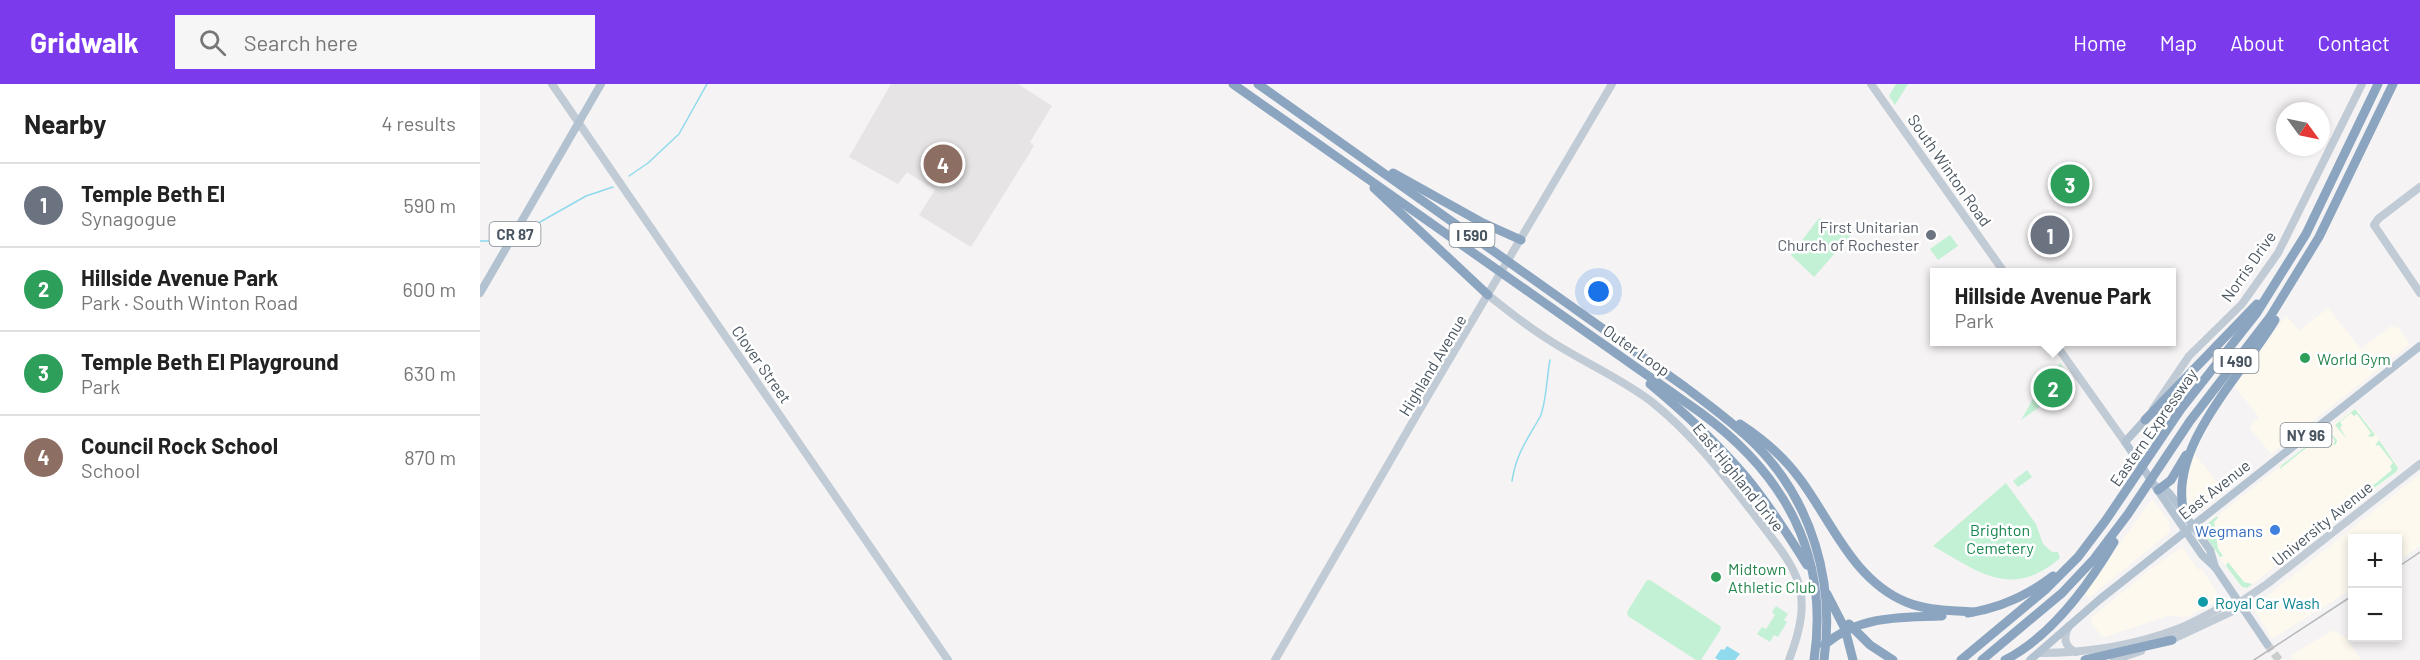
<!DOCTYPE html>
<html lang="en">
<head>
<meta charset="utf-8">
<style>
	:root { --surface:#fff; --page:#f6f6f6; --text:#222; --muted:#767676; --line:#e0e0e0; --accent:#7c3aed }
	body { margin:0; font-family:Barlow,sans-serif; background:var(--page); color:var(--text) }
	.controls { position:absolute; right:18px; bottom:18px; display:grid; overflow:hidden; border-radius:0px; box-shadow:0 3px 9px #0003 }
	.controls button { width:54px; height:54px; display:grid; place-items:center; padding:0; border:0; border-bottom:2px solid var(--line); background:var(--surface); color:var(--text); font:30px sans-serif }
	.compass { position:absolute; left:1796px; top:18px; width:54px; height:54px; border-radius:50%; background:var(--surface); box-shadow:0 3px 9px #0003; rotate:123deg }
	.you { position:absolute; left:1119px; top:208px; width:21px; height:21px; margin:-15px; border:4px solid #fff; border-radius:50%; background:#1a73e8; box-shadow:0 0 0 9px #1a73e833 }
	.badge { display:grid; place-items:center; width:39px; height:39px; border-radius:50%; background:var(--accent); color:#fff; font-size:20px; font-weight:700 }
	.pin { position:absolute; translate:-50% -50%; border:3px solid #fff; box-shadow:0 2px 6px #0006 }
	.popup { position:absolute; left:1450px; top:184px; width:246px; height:78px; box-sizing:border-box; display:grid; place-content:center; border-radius:0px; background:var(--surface); filter:drop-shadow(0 2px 4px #0005); font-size:20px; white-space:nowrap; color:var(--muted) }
	.popup b { font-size:22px; color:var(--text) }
	.popup::after { content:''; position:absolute; left:50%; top:100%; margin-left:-12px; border:12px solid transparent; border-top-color:var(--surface) }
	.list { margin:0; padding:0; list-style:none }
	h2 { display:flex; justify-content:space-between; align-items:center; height:78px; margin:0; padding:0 24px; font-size:26px }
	h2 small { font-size:20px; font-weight:400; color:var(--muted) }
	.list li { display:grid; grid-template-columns:39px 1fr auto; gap:18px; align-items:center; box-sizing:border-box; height:84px; padding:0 24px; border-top:2px solid var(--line) }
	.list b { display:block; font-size:22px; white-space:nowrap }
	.list p { margin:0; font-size:20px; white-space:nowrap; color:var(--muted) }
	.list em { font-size:20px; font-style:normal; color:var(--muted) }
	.icon { flex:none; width:33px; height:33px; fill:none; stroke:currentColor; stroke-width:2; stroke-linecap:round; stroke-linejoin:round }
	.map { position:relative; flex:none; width:1940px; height:576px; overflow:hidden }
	header { display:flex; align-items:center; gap:36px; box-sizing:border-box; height:84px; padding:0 30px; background:var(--accent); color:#fff }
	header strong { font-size:28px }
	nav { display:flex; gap:33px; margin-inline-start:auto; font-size:21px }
	.search { width:420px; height:54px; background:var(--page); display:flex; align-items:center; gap:15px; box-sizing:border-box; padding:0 21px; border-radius:0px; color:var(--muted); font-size:22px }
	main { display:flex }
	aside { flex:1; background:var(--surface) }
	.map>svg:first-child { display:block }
	.commercial { fill:#fdf9ef }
	.education { fill:#e6e4e5 }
	.green { fill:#c3f1d5 }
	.water { fill:#90daee }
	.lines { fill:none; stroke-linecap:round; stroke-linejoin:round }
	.stream { stroke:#90daee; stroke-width:1.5 }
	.primary-tunnel { stroke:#caccce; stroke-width:8; stroke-dasharray:8 4; stroke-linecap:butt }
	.secondary { stroke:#c1cbd6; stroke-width:8 }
	.primary { stroke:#b3c2d1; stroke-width:8 }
	.highway { stroke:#8ba5c1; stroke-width:9 }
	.rail { stroke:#b5b8bd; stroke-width:1.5 }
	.worship-dot { fill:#6b7280; stroke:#fff; stroke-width:2 }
	.leisure-dot { fill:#2e9e5b; stroke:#fff; stroke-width:2 }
	.shop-dot { fill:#3f7fe0; stroke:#fff; stroke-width:2 }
	.culture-dot { fill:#0f9aa8; stroke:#fff; stroke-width:2 }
	.labels { text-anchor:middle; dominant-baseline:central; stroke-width:5; stroke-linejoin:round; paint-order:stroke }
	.shield { fill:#fff; stroke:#808990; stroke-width:1.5 }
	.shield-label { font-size:15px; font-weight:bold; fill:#4a5661 }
	.street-label { font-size:16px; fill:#4a5661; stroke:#fff }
	.worship-label { font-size:16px; fill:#5b616d; stroke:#fff; text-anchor:end }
	.leisure-label { font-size:16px; fill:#27864d; stroke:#fff; text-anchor:start }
	.park-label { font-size:16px; fill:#17864f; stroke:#fff }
	.shop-label { font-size:16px; fill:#366cbe; stroke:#fff; text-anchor:end }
	.culture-label { font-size:16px; fill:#0d838f; stroke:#fff; text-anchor:start }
</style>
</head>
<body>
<header>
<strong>Gridwalk</strong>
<div class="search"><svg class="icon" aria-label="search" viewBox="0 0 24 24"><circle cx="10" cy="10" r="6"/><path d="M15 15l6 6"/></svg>Search here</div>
<nav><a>Home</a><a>Map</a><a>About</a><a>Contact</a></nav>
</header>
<main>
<aside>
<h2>Nearby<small>4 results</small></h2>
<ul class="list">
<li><span class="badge" style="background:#6b7280">1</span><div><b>Temple Beth El</b><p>Synagogue</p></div><em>590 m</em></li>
<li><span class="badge" style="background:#2e9e5b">2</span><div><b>Hillside Avenue Park</b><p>Park · South Winton Road</p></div><em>600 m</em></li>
<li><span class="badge" style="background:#2e9e5b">3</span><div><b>Temple Beth El Playground</b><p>Park</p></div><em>630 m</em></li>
<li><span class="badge" style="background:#8d6e63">4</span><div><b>Council Rock School</b><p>School</p></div><em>870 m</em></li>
</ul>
</aside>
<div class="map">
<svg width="1940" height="576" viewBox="0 0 1940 576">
	<rect width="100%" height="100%" fill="#f5f3f3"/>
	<g class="commercial">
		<path d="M1848,224L1881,265L1911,242L1919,244L1930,260L1791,370L1769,343L1779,333L1754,302L1806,231L1819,247Z"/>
		<path d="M1873,325H1877L1918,382L1917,388L1766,505L1762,504L1722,450L1723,443Z"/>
		<path d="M1714,369L1744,407L1716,429L1705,417L1706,402Z"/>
		<path d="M1940,390V462L1918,477V454H1872V505L1792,555L1773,523Z"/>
		<path d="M1673,416L1689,437L1690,448L1609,514L1605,509L1670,417Z"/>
		<path d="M1702,463L1719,486L1722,485L1741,515L1707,533L1687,532L1625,553L1621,552L1611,538L1612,533L1668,487Z"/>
		<path d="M1853,546L1866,554L1881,576H1812L1811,571Z"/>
	</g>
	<path class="education" d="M411,0H538L572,22L550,58L554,62L491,163L439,131L455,106L427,88L418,100L369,73Z"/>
	<g class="green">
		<path d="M1416,0H1428L1415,21L1409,12Z"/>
		<path d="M1589,90L1600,96L1589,112L1579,106Z"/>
		<path d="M1339,134L1371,151L1334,193L1311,171Z"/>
		<path d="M1470,151L1478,162L1458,176L1450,165Z"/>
		<path d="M1580,279L1592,297L1591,301L1541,336L1557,308Z"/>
		<path d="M1875,325L1895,351L1892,353L1888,352L1891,349L1877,330L1874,332L1871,329L1860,338L1862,341L1860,344L1867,355L1855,341Z"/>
		<path d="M1847,346L1857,356L1856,360L1853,361L1855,357L1851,351L1847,353L1844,350L1801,384L1803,387L1800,384L1802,381Z"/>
		<path d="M1899,356L1918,384L1916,388L1890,407L1886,402L1890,404L1912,386L1910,382L1913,379L1899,361L1895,362Z"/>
		<path d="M1547,386L1552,393L1538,403L1533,397Z"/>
		<path d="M1526,399L1556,440L1563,460L1572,468H1578L1580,474C1531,516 1500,488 1453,462Z"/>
		<path d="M1737,432L1738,434L1734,438L1738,465L1743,472L1740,473L1722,447L1723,443Z"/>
		<path d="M1748,478L1764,498L1772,500L1767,504L1762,503L1746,482Z"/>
		<path d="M1167,496H1170L1240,542L1241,545L1221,576H1216L1148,532L1147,528Z"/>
		<path d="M1296,522L1308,530L1304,536L1307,538L1298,553L1294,551L1290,558L1277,550L1282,543L1286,545L1295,531L1292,528Z"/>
	</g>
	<path class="water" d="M1247,562L1260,570L1255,576H1239L1235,574L1241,565L1244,566Z"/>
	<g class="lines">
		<g class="stream">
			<path d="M149,92L168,79L199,50L227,0"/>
			<path d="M53,142L106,112L133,103"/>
			<path d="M37,156L44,152L49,146"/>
			<path d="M0,157H25"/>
			<path d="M1032,397C1036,370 1047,356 1060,333C1066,321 1067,291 1070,276"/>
		</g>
		<path class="primary-tunnel" d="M1787,560L1799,576"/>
		<g class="secondary">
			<path d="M72,0L468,576"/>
			<path d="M1391,0L1524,188"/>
			<path d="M1940,103L1898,135L1894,141L1940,209"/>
			<path d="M1008,211C1026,225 1044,240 1063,252C1098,276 1138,292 1172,318C1212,350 1242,389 1273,429C1316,486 1337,503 1309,576"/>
			<path d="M1574,258L1645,358"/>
			<path d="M1673,325L1709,272L1762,220L1798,169L1882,0"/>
			<path d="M1589,542C1583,553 1584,563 1596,568"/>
			<path d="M1689,557L1751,528L1759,519L1787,500L1940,380"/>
			<path d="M1559,569C1608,569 1654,562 1700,544C1717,537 1733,527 1750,519H1759"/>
			<path d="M795,576L943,320L1132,0"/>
			<path d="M1634,576L1661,567"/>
		</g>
		<g class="primary">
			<path d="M0,209L121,0"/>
			<path d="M1665,336L1645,358L1722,471L1735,483L1787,560"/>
			<path d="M1677,403L1684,404L1690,410L1730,466L1735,483"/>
			<path d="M1550,576L1619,516L1940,262"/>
		</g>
		<g class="highway">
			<path d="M753,0L1221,329C1304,390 1350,471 1334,576"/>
			<path d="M778,0L1205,303C1229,321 1254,339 1276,361C1332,418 1355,497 1344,576"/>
			<path d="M913,89L1001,138L1041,156"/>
			<path d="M894,104L1008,211"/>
			<path d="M1170,300C1205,329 1237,359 1266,393C1289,421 1308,451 1327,481"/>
			<path d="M1665,336L1777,220"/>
			<path d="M1260,340C1283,355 1304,373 1320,395C1352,438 1373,496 1426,518C1448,527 1469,526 1493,528"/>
			<path d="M1678,406L1691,396L1706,371"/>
			<path d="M1704,429C1687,362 1764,289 1795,236"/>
			<path d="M1347,510L1365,545L1373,576"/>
			<path d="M1488,529C1520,524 1547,512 1573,492"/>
			<path d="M1369,540L1390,561L1413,576"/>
			<path d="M1344,561C1379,532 1419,533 1462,532"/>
			<path d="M1481,576L1565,506L1598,473L1626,436L1701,325L1776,230L1826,150L1898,0"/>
			<path d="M1502,576L1582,509L1614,475L1648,430L1710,337L1790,233L1839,153L1913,0"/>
			<path d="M1525,576C1572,552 1608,502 1634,458"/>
			<path d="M1605,576L1692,556"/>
		</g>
		<g class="rail">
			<path d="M1918,483L1940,468"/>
			<path d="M1774,576L1872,512"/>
		</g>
	</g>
	<circle class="worship-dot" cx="1451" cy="151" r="6"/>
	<g class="leisure-dot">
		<circle cx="1825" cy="274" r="6"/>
		<circle cx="1236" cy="493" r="6"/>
	</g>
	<circle class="shop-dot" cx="1795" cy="446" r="6"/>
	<circle class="culture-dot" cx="1723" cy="518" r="6"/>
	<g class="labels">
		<g class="shield">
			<rect x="9.5" y="138" width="51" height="24" rx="4.5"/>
			<rect x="969.5" y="139" width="45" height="24" rx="4.5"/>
			<rect x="1733.5" y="265" width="45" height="24" rx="4.5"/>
			<rect x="1800.5" y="339" width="51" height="24" rx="4.5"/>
		</g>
		<g class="shield-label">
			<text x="35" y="150">CR 87</text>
			<text x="992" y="151">I 590</text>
			<text x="1756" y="277">I 490</text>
			<text x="1826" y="351">NY 96</text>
		</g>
		<g class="street-label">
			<text transform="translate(1470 86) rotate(55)">South Winton Road</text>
			<text transform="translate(1768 182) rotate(-55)">Norris Drive</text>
			<text transform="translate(1157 266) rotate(35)">Outer Loop</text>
			<text transform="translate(282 280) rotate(55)">Clover Street</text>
			<text transform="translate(952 281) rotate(-59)">Highland Avenue</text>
			<text transform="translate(1673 343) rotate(-55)">Eastern Expressway</text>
			<text transform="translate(1259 393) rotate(51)">East Highland Drive</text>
			<text transform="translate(1734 405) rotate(-38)">East Avenue</text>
			<text transform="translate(1842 439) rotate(-39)">University Avenue</text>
		</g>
		<g class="worship-label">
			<text x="1439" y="142">First Unitarian<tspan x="1439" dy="18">Church of Rochester</tspan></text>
		</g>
		<g class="leisure-label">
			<text x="1837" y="274">World Gym</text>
			<text x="1248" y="484">Midtown<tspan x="1248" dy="18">Athletic Club</tspan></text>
		</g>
		<g class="park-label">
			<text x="1520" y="445">Brighton<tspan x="1520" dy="18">Cemetery</tspan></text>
		</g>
		<g class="shop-label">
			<text x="1783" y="446">Wegmans</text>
		</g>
		<g class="culture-label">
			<text x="1735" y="518">Royal Car Wash</text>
		</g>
	</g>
</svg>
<div class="controls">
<button>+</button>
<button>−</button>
</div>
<svg class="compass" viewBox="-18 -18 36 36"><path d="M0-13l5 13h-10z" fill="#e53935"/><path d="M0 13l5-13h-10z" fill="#767676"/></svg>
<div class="you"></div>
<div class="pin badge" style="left:1570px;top:151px;background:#6b7280">1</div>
<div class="pin badge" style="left:1573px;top:304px;background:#2e9e5b">2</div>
<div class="popup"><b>Hillside Avenue Park</b>Park</div>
<div class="pin badge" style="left:1590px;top:100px;background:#2e9e5b">3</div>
<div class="pin badge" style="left:463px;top:80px;background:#8d6e63">4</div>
</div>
</main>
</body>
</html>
